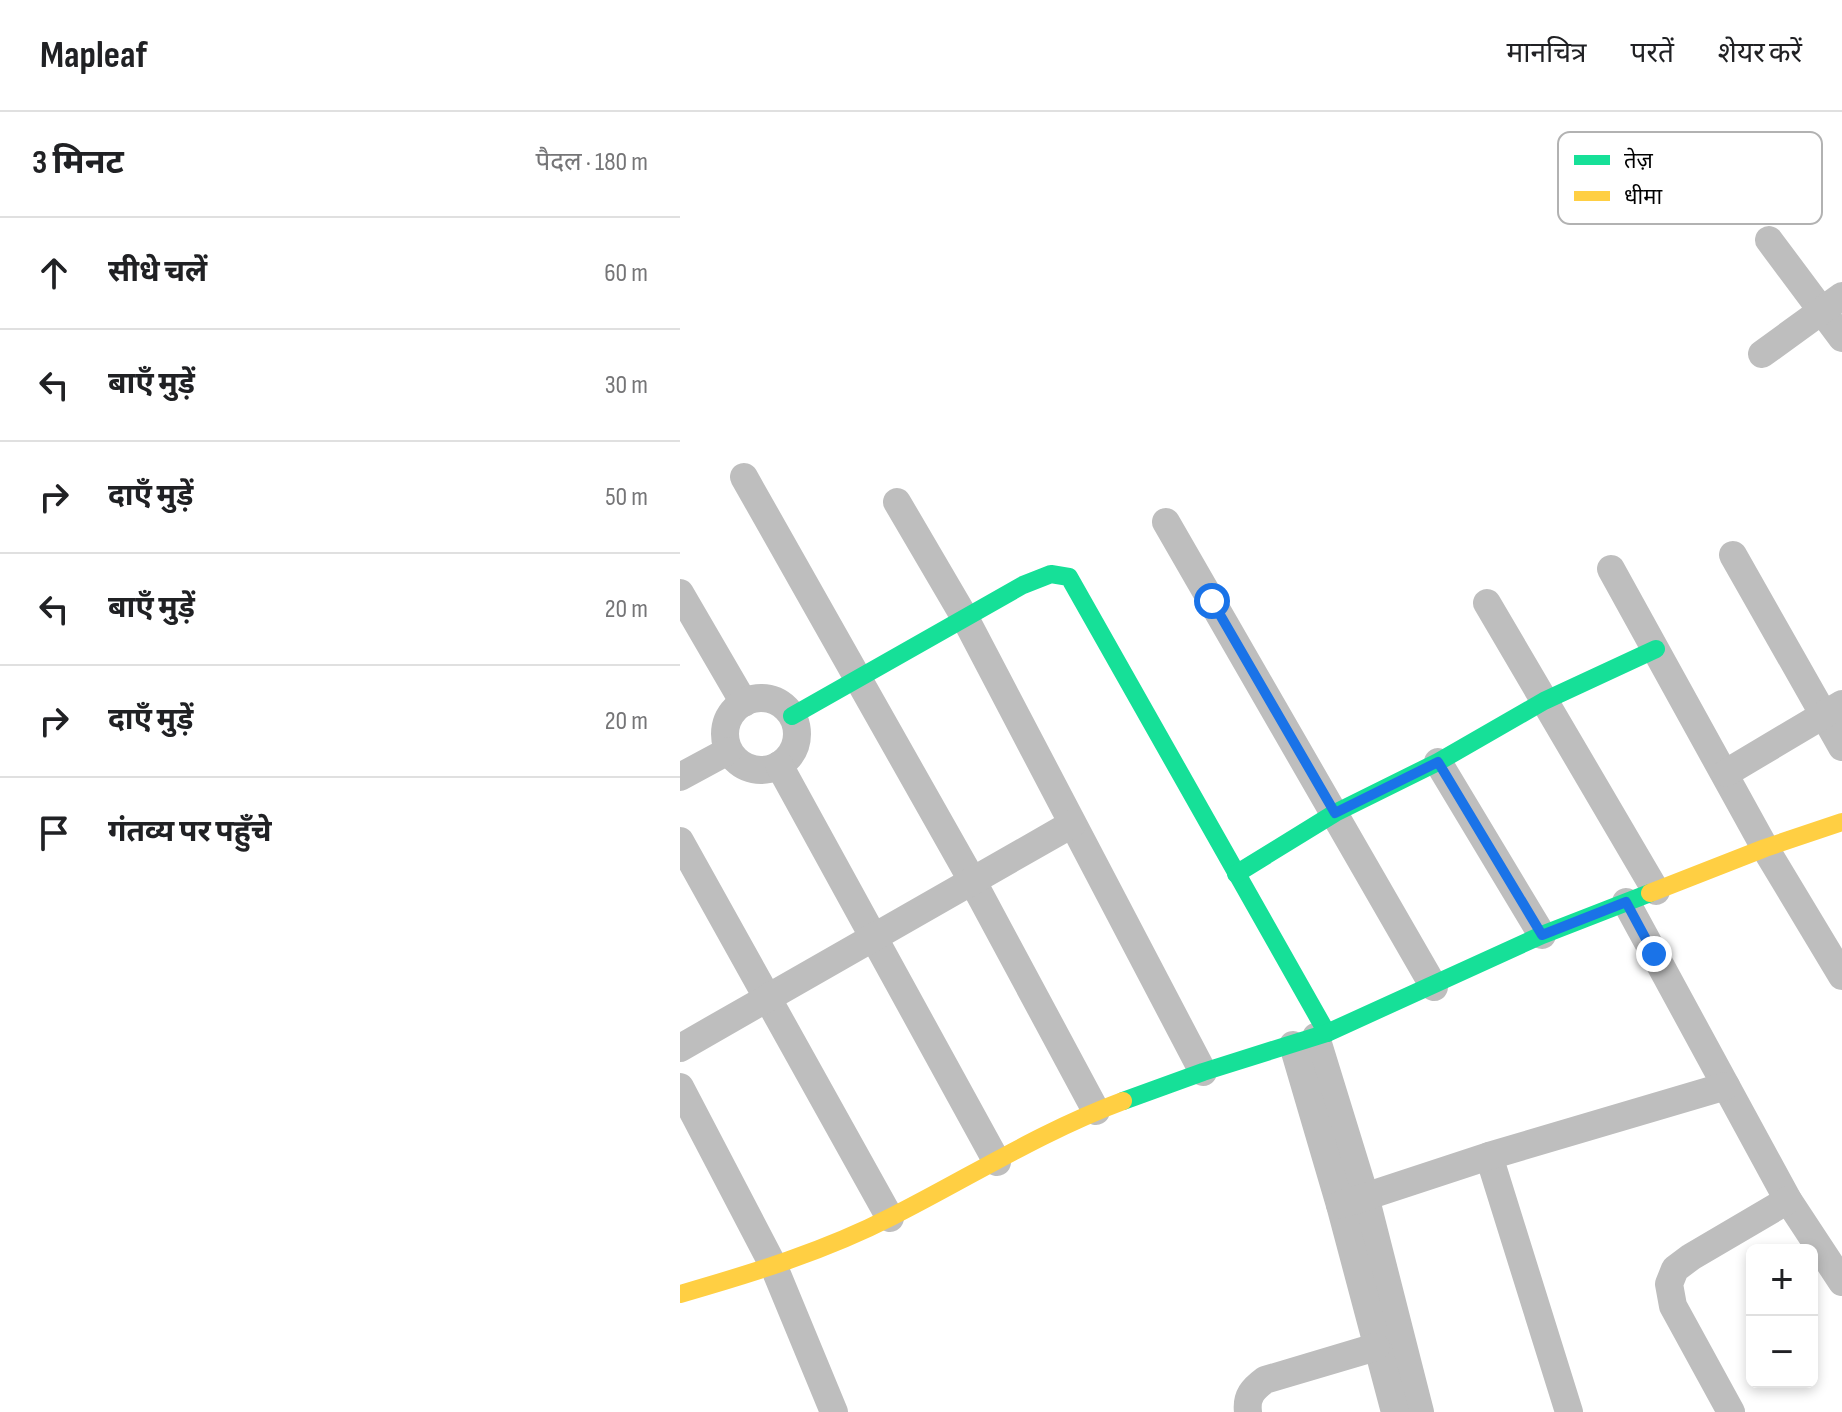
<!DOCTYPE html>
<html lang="hi">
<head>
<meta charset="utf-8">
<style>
	:root { --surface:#fff; --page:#f2f2f2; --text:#202124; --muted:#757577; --line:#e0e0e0 }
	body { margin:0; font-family:"Sofia Sans Condensed","Noto Sans Devanagari",sans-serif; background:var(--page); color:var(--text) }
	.controls { position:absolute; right:24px; bottom:24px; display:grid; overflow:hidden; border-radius:12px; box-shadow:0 4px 12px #0003 }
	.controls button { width:72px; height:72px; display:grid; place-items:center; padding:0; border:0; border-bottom:2px solid var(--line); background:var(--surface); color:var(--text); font:40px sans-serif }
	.stop { position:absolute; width:24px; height:24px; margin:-18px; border:6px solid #1a73e8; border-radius:50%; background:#fff }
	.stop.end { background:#1a73e8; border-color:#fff; box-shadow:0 2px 8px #0008 }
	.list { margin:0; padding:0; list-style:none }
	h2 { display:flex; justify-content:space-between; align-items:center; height:104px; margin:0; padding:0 32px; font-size:34px }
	h2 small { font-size:26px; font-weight:400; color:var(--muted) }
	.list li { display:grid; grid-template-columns:52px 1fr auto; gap:24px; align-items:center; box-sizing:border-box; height:112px; padding:0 32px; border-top:2px solid var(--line) }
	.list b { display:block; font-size:30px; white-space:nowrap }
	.list em { font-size:26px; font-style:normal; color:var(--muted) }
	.icon { flex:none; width:44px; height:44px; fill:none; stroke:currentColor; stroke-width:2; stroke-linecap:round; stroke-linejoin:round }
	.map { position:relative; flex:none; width:1162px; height:1300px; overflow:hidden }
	header { display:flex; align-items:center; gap:48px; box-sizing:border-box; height:112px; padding:0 40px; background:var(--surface); border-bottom:2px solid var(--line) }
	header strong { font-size:38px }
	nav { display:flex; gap:44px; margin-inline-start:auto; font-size:28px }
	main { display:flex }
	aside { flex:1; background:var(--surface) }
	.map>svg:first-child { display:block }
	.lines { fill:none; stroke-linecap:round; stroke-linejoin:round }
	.street { stroke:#bebebe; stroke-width:28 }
	.fast { stroke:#16e098; stroke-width:18 }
	.slow { stroke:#ffcf43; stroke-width:18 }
	.route { stroke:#1a73e8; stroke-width:10 }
	.key { fill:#fff; stroke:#b2b2b2; stroke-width:2 }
	.key-label { font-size:22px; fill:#000 }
</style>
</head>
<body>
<header>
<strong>Mapleaf</strong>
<nav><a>मानचित्र</a><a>परतें</a><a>शेयर करें</a></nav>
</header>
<main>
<aside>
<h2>3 मिनट<small>पैदल · 180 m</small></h2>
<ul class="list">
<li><svg class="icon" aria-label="ahead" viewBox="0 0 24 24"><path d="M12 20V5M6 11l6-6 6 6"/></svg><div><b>सीधे चलें</b></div><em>60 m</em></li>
<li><svg class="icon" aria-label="left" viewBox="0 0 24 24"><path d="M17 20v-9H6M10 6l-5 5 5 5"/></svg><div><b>बाएँ मुड़ें</b></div><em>30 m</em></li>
<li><svg class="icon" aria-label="right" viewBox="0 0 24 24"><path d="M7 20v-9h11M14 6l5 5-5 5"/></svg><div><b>दाएँ मुड़ें</b></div><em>50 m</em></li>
<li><svg class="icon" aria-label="left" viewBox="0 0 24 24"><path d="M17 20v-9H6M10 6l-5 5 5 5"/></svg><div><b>बाएँ मुड़ें</b></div><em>20 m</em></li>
<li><svg class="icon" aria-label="right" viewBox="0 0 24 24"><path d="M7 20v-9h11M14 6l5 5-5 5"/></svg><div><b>दाएँ मुड़ें</b></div><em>20 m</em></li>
<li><svg class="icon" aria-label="arrive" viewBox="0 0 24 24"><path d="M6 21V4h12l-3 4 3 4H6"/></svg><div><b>गंतव्य पर पहुँचे</b></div></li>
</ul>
</aside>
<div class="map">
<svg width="1162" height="1300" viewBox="0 0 1162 1300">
	<rect width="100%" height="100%" fill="#fff"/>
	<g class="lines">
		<g class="street">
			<path d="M1089,128L1162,226"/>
			<path d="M1082,242L1162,184"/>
			<path d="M64,365L293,770L416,999"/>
			<path d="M217,390L285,506L523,960"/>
			<path d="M486,410L754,875"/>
			<path d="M1053,443L1162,635"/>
			<path d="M931,457L1085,736L1162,864"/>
			<path d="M0,481L64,591"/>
			<path d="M807,491L976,779"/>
			<circle cx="81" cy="622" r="36"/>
			<path d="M758,650L862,823"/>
			<path d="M99,653L317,1050"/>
			<path d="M1046,661L1162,592"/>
			<path d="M0,665L48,639"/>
			<path d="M0,729L210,1106"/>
			<path d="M946,790L1108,1088L1162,1170"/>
			<path d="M636,925L685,1084L740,1300"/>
			<path d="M613,933L660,1093L715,1300"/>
			<path d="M0,936L392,712"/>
			<path d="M0,975L94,1155L154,1300"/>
			<path d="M809,1044L889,1300"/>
			<path d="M660,1093L809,1044L1046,974"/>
			<path d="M568,1300C566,1284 573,1277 585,1268L696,1235"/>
			<path d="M1051,1300L993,1194L989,1172L995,1157L1011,1145L1108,1088"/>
		</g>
		<g class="fast">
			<path d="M112,604L343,473L371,462L389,465L647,921"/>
			<path d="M556,762L655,701L758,650L864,589L976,537"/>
			<path d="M443,989L523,960L647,921L862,823L970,781"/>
		</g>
		<g class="slow">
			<path d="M970,781L1085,736L1162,710"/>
			<path d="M0,1182C73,1161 145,1139 213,1104C290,1065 362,1019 443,989"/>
		</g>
	</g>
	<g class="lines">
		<path class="route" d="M532,489L655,701L758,650L862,823L946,790L974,842"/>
	</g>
	<rect x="878" y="20" width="264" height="92" rx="12" class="key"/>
	<rect x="894" y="43" width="36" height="10" fill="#16e098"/>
	<rect x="894" y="79" width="36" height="10" fill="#ffcf43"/>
	<g class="key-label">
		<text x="944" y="56">तेज़</text>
		<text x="944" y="92">धीमा</text>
	</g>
</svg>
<div class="controls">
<button>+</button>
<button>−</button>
</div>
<div class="stop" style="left:532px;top:489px"></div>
<div class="stop end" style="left:974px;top:842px"></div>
</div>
</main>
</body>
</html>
